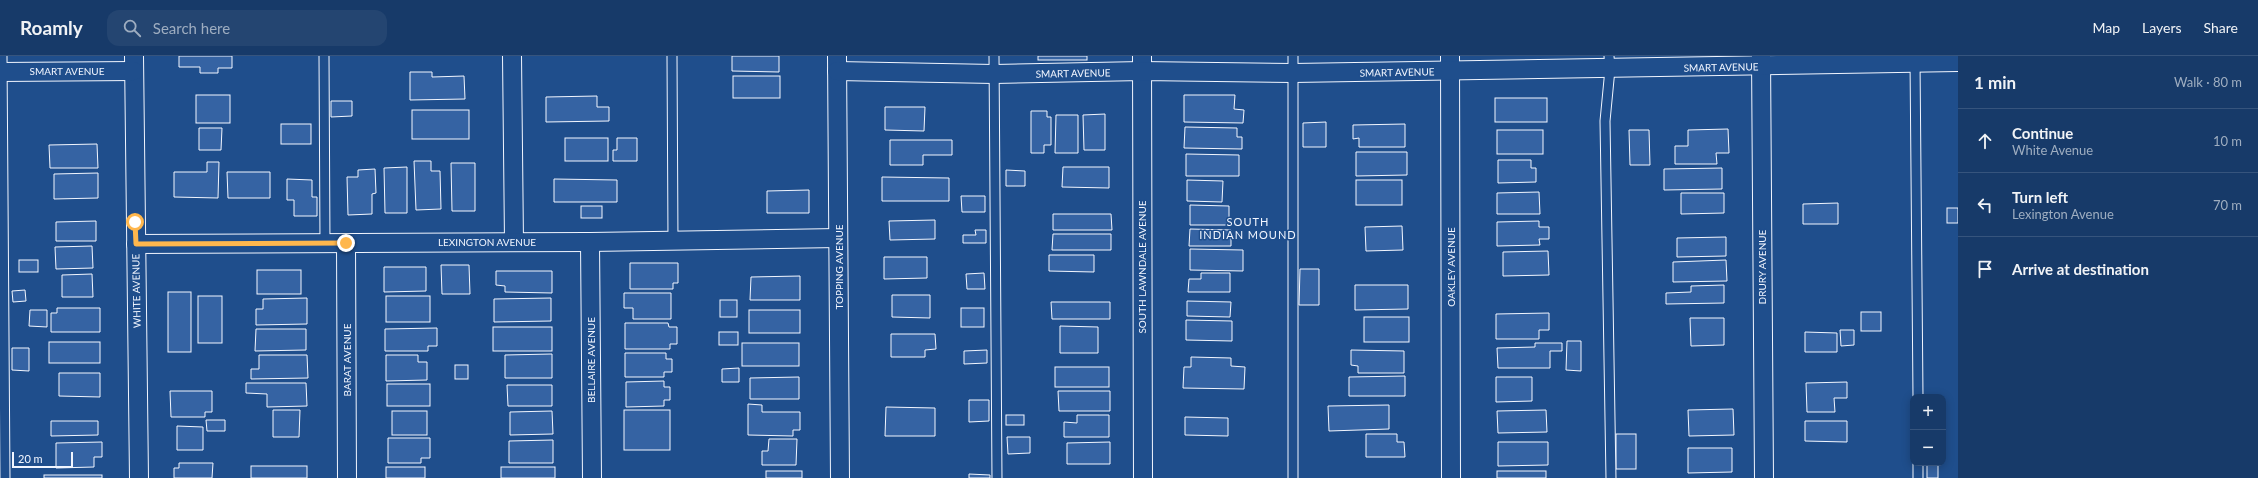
<!DOCTYPE html>
<html lang="en">
<head>
<meta charset="utf-8">
<style>
	:root { --surface:#173a69; --page:#244571; --text:#f1f3f6; --muted:#9eadc0; --line:#36547d }
	body { margin:0; font-family:Lato,sans-serif; background:var(--page); color:var(--text) }
	.controls { position:absolute; right:12px; bottom:12px; display:grid; overflow:hidden; border-radius:8px; box-shadow:0 2px 10px #0003 }
	.controls button { width:36px; height:36px; display:grid; place-items:center; padding:0; border:0; border-bottom:1px solid var(--line); background:var(--surface); color:var(--text); font:20px sans-serif }
	.scale { position:absolute; left:12px; bottom:10px; width:61px; box-sizing:border-box; padding-left:4px; border:2px solid #f2f6ff; border-top:0; font-size:11px; line-height:14px; white-space:nowrap; color:#f2f6ff; -webkit-text-stroke:3px #1f4e8c; paint-order:stroke }
	.stop { position:absolute; width:12px; height:12px; margin:-9px; border:3px solid #ffb74d; border-radius:50%; background:#fff }
	.stop.end { background:#ffb74d; border-color:#fff; box-shadow:0 1px 4px #0008 }
	.list { margin:0; padding:0; list-style:none }
	h2 { display:flex; justify-content:space-between; align-items:center; height:52px; margin:0; padding:0 16px; font-size:17px }
	h2 small { font-size:13px; font-weight:400; color:var(--muted) }
	.list li { display:grid; grid-template-columns:26px 1fr auto; gap:12px; align-items:center; box-sizing:border-box; height:64px; padding:0 16px; border-top:1px solid var(--line) }
	.list b { display:block; font-size:15px; white-space:nowrap }
	.list p { margin:0; font-size:13px; white-space:nowrap; color:var(--muted) }
	.list em { font-size:13px; font-style:normal; color:var(--muted) }
	.icon { flex:none; width:22px; height:22px; fill:none; stroke:currentColor; stroke-width:2; stroke-linecap:round; stroke-linejoin:round }
	.map { position:relative; flex:none; width:1958px; height:422px; overflow:hidden }
	header { display:flex; align-items:center; gap:24px; box-sizing:border-box; height:56px; padding:0 20px; background:var(--surface); border-bottom:1px solid var(--line) }
	header strong { font-size:19px }
	nav { display:flex; gap:22px; margin-inline-start:auto; font-size:14px }
	.search { width:280px; height:36px; background:var(--page); display:flex; align-items:center; gap:10px; box-sizing:border-box; padding:0 14px; border-radius:12px; color:var(--muted); font-size:15px }
	main { display:flex }
	aside { flex:1; background:var(--surface) }
	.map>svg:first-child { display:block }
	.building { fill:#3563a3; stroke:#f2f6ff }
	.lines { fill:none; stroke-linecap:round; stroke-linejoin:round }
	.service-casing { stroke:#f2f6ff; stroke-width:11 }
	.minor-casing { stroke:#f2f6ff; stroke-width:20 }
	.service { stroke:#1f4e8c; stroke-width:9 }
	.minor { stroke:#1f4e8c; stroke-width:18 }
	.route { stroke:#ffb74d; stroke-width:5 }
	.labels { text-anchor:middle; dominant-baseline:central; stroke-width:3; stroke-linejoin:round; paint-order:stroke }
	.street-label { font-size:10px; fill:#f2f6ff; stroke:#1f4e8c }
	.neighbourhood-label { font-size:11px; letter-spacing:1px; fill:#f2f6ff; stroke:#1f4e8c }
</style>
</head>
<body>
<header>
<strong>Roamly</strong>
<div class="search"><svg class="icon" aria-label="search" viewBox="0 0 24 24"><circle cx="10" cy="10" r="6"/><path d="M15 15l6 6"/></svg>Search here</div>
<nav><a>Map</a><a>Layers</a><a>Share</a></nav>
</header>
<main>
<div class="map">
<svg width="1958" height="422" viewBox="0 0 1958 422">
	<rect width="100%" height="100%" fill="#1f4e8c"/>
	<g class="building">
		<path d="M179,0H232V12H218V17H200V11H179Z"/>
		<path d="M732,0H779V16L732,15Z"/>
		<rect x="1038" y="0" width="49" height="4"/>
		<path d="M410,16H432V21L464,20L465,43L410,44Z"/>
		<rect x="733" y="20" width="47" height="22"/>
		<rect x="196" y="39" width="34" height="28"/>
		<path d="M1184,39H1235L1234,53L1244,54L1243,67L1184,66Z"/>
		<path d="M597,40V51H609V65L546,66V41Z"/>
		<rect x="1495" y="42" width="52" height="24"/>
		<path d="M331,45H352V60L331,61Z"/>
		<path d="M885,51H925L924,75L885,74Z"/>
		<rect x="412" y="54" width="57" height="29"/>
		<path d="M1031,55H1047V61H1051V89H1044V97H1031Z"/>
		<path d="M1105,58V94H1084L1083,59Z"/>
		<path d="M1056,59H1078V97H1055Z"/>
		<path d="M1326,66V91H1303V67Z"/>
		<rect x="281" y="68" width="30" height="20"/>
		<path d="M1405,68V91H1359V82L1353,83V69Z"/>
		<path d="M1185,71L1237,72V81H1242V93L1184,92Z"/>
		<path d="M199,72H222L221,94H199Z"/>
		<path d="M1728,73L1729,97H1716L1717,108H1675V90H1688V74Z"/>
		<rect x="1497" y="74" width="46" height="24"/>
		<path d="M1629,74H1649L1650,109H1630Z"/>
		<rect x="565" y="82" width="43" height="23"/>
		<path d="M617,82H637V105H613V94H617Z"/>
		<path d="M890,84H952V99H923V109H890Z"/>
		<path d="M97,88L98,112H50L49,89Z"/>
		<path d="M1356,96H1407V119L1356,120Z"/>
		<path d="M1186,98L1239,99V120H1186Z"/>
		<path d="M1498,104H1531V112H1536V126L1498,127Z"/>
		<path d="M414,105H431V115H440L441,153L416,154Z"/>
		<path d="M207,106H219L218,142L174,141V116H207Z"/>
		<path d="M451,107H475V155H452Z"/>
		<path d="M407,111V157H385L384,112Z"/>
		<path d="M1063,111H1109V132L1062,131Z"/>
		<path d="M1722,112V133L1664,134V113Z"/>
		<path d="M375,113L376,137L372,138V158L348,159L347,121H358V114Z"/>
		<path d="M1006,114L1025,115V130H1006Z"/>
		<path d="M227,116H270V142H228Z"/>
		<path d="M98,117V142L54,143V118Z"/>
		<path d="M882,121L949,122V145H882Z"/>
		<path d="M287,123L312,124V141H317V160H294V144H287Z"/>
		<path d="M554,123L617,124V146H554Z"/>
		<path d="M1187,124L1223,125L1222,146L1187,145Z"/>
		<rect x="1356" y="124" width="46" height="25"/>
		<path d="M809,134V157H767V135Z"/>
		<path d="M1539,136L1540,158H1497V137Z"/>
		<path d="M1681,137H1724V157L1681,158Z"/>
		<path d="M961,140H985V156H962Z"/>
		<path d="M1838,147V168H1803V148Z"/>
		<path d="M1190,149L1229,150V169H1190Z"/>
		<rect x="581" y="150" width="21" height="12"/>
		<rect x="1947" y="152" width="11" height="15"/>
		<path d="M1053,158H1111L1112,174H1053Z"/>
		<path d="M935,164V183L890,184L889,165Z"/>
		<path d="M96,165V185H56V166Z"/>
		<path d="M1539,165V171H1549V183H1539L1540,189L1497,190V166Z"/>
		<path d="M1402,170L1403,194L1366,195L1365,171Z"/>
		<path d="M1190,173L1231,174V190H1189Z"/>
		<path d="M975,174H986V187H963V179H976Z"/>
		<path d="M1053,178H1111V194H1052Z"/>
		<path d="M1726,181V200L1677,201V182Z"/>
		<path d="M92,190L93,212L56,213L55,191Z"/>
		<path d="M1190,193L1243,194V215L1190,214Z"/>
		<path d="M1548,195L1549,219L1503,220V196Z"/>
		<path d="M1049,199H1094V216L1049,215Z"/>
		<path d="M884,201H927V222L884,223Z"/>
		<rect x="19" y="204" width="19" height="12"/>
		<path d="M1726,204L1727,225L1673,226V206Z"/>
		<path d="M630,207H678V227H673V233H630Z"/>
		<path d="M441,209H469L470,238H442Z"/>
		<path d="M384,211H426V235L384,236Z"/>
		<path d="M1300,213H1319V249H1299Z"/>
		<rect x="257" y="214" width="44" height="24"/>
		<path d="M496,215H552V237L505,236V230L496,229Z"/>
		<path d="M984,217L985,233H967L966,218Z"/>
		<path d="M1201,217H1230V236H1188L1189,223H1201Z"/>
		<path d="M92,218L93,241H62V219Z"/>
		<path d="M800,220V244H750L751,221Z"/>
		<path d="M1355,229H1408V253L1355,254Z"/>
		<path d="M1724,229V247L1666,248V237L1691,236V230Z"/>
		<path d="M25,234L26,245L13,246L12,235Z"/>
		<rect x="168" y="236" width="23" height="60"/>
		<path d="M624,237H671V263H633V252H624Z"/>
		<path d="M892,239H930V262L892,261Z"/>
		<rect x="198" y="240" width="24" height="47"/>
		<rect x="386" y="240" width="44" height="26"/>
		<path d="M307,242V268L256,269V253H263V243Z"/>
		<path d="M551,242V265L494,266V243Z"/>
		<rect x="720" y="244" width="17" height="17"/>
		<path d="M1187,245L1231,246L1230,261L1187,260Z"/>
		<path d="M1051,246H1110V263H1052Z"/>
		<path d="M57,252H100V276H51V257H57Z"/>
		<rect x="961" y="252" width="23" height="19"/>
		<path d="M30,254H47V271L29,270Z"/>
		<rect x="749" y="254" width="51" height="23"/>
		<rect x="1861" y="256" width="20" height="19"/>
		<path d="M1549,257V274H1539V283H1496V258Z"/>
		<rect x="1364" y="261" width="45" height="25"/>
		<path d="M1690,262H1724V289L1691,290Z"/>
		<path d="M1186,264L1232,265V285L1186,284Z"/>
		<path d="M625,267H668L669,271H677V288H670V293H625Z"/>
		<path d="M1060,270L1098,271V297H1060Z"/>
		<rect x="493" y="271" width="59" height="24"/>
		<path d="M437,272V290H428V295H385V273Z"/>
		<path d="M256,273H306V294L255,295Z"/>
		<path d="M1840,274H1854V289L1841,290Z"/>
		<rect x="719" y="276" width="19" height="13"/>
		<path d="M1805,276L1837,277V296H1805Z"/>
		<path d="M891,278H935L936,293L925,294V301H891Z"/>
		<path d="M1567,285H1581V315L1566,314Z"/>
		<rect x="49" y="286" width="51" height="21"/>
		<rect x="742" y="287" width="57" height="23"/>
		<path d="M1535,287H1562V295H1550V312H1498L1497,292L1535,291Z"/>
		<path d="M12,292H29V315L12,314Z"/>
		<path d="M987,294V307L964,308V295Z"/>
		<path d="M1351,294L1404,295V317H1358V310L1351,309Z"/>
		<path d="M625,297H666V303H672V316H664V321H625Z"/>
		<path d="M552,298V322H505V299Z"/>
		<path d="M259,299H307L308,322L251,323V313H259Z"/>
		<path d="M386,299H418V306H427V324L386,325Z"/>
		<path d="M1191,301L1231,302V310L1245,311L1244,333L1183,332L1184,311H1191Z"/>
		<rect x="455" y="309" width="13" height="14"/>
		<rect x="1055" y="311" width="54" height="20"/>
		<path d="M739,312V326H722V313Z"/>
		<path d="M59,317H100V341L59,340Z"/>
		<path d="M1405,320V340H1349V321Z"/>
		<path d="M799,321V343H750V322Z"/>
		<path d="M1496,321H1532V345L1496,346Z"/>
		<path d="M664,325V331H670V344H664V350L626,351V326Z"/>
		<path d="M1847,326V342H1834L1835,356H1807L1806,327Z"/>
		<path d="M246,327H306L307,350L267,351V338L246,337Z"/>
		<rect x="387" y="328" width="43" height="22"/>
		<path d="M507,329H552V350H508Z"/>
		<path d="M170,335H212V356H205V361H171Z"/>
		<path d="M1058,335H1110V355H1059Z"/>
		<path d="M969,344H989V365L969,366Z"/>
		<path d="M748,348L762,349V356H800V374H793V380L748,379Z"/>
		<path d="M1389,349V373L1329,375L1328,350Z"/>
		<path d="M886,351L935,352V380H885Z"/>
		<path d="M1733,353L1734,379L1689,380L1688,354Z"/>
		<path d="M273,354H300L299,381H273Z"/>
		<rect x="624" y="354" width="46" height="40"/>
		<path d="M1546,354L1547,376L1498,377L1497,355Z"/>
		<rect x="392" y="355" width="35" height="24"/>
		<path d="M552,355L553,378L510,379V356Z"/>
		<rect x="1006" y="359" width="18" height="10"/>
		<path d="M1077,359H1109V381H1064V366L1077,367Z"/>
		<path d="M1185,361L1228,362V380L1185,379Z"/>
		<path d="M206,364H225V375H207Z"/>
		<path d="M51,365H98V379L51,380Z"/>
		<path d="M1805,365H1847V386L1805,385Z"/>
		<path d="M177,370L203,371V394H177Z"/>
		<path d="M1366,378H1397V386H1404L1405,401H1366Z"/>
		<rect x="1616" y="378" width="20" height="35"/>
		<path d="M1007,381H1030V397L1008,398Z"/>
		<path d="M388,382H430V402H421V407H388Z"/>
		<path d="M769,383H797L796,409H762V395H768Z"/>
		<path d="M553,384V407H509V385Z"/>
		<path d="M102,386V401H94V411L56,412V387Z"/>
		<path d="M1110,386V408H1067V387Z"/>
		<path d="M1498,386H1548V409L1498,410Z"/>
		<path d="M1688,392H1732V416L1688,417Z"/>
		<path d="M179,407H213L212,422H174V412H179Z"/>
		<rect x="1927" y="407" width="11" height="15"/>
		<rect x="251" y="410" width="56" height="12"/>
		<rect x="386" y="411" width="39" height="11"/>
		<rect x="501" y="411" width="54" height="11"/>
		<rect x="766" y="415" width="36" height="7"/>
		<rect x="1497" y="415" width="49" height="7"/>
		<path d="M969,418L990,419V422H969Z"/>
		<rect x="44" y="419" width="58" height="3"/>
	</g>
	<g class="lines">
		<g class="service-casing">
			<g id="service">
				<path d="M2,0L5,422"/>
				<path d="M324,0L325,187"/>
				<path d="M672,0L673,185"/>
				<path d="M994,0L997,422"/>
				<path d="M1293,0V422"/>
				<path d="M1609,0L1610,13L1605,65L1611,422"/>
				<path d="M1915,4L1918,341"/>
				<path d="M1918,407V422"/>
			</g>
		</g>
		<g class="minor-casing">
			<g id="minor">
				<path d="M134,0L139,422"/>
				<path d="M512,0L514,186"/>
				<path d="M837,0L840,422"/>
				<path d="M1142,0L1143,422"/>
				<path d="M1450,0L1451,422"/>
				<path d="M1761,0L1764,422"/>
				<path d="M837,15L994,18L1142,15L1293,17L1958,6"/>
				<path d="M0,16L134,15"/>
				<path d="M590,186L592,422"/>
				<path d="M346,187L347,422"/>
				<path d="M136,188L590,186L838,182"/>
			</g>
		</g>
		<use href="#service" class="service"/>
		<use href="#minor" class="minor"/>
	</g>
	<g class="lines">
		<path class="route" d="M135,166L136,188L346,187"/>
	</g>
	<g class="labels">
		<g class="street-label">
			<text transform="translate(1721 11) rotate(-1)">SMART AVENUE</text>
			<text x="67" y="15">SMART AVENUE</text>
			<text transform="translate(1397 16) rotate(-1)">SMART AVENUE</text>
			<text transform="translate(1073 17) rotate(-1)">SMART AVENUE</text>
			<text x="487" y="186">LEXINGTON AVENUE</text>
			<text transform="translate(839 211) rotate(-90)">TOPPING AVENUE</text>
			<text transform="translate(1142 211) rotate(-90)">SOUTH LAWNDALE AVENUE</text>
			<text transform="translate(1451 211) rotate(-90)">OAKLEY AVENUE</text>
			<text transform="translate(1762 211) rotate(-90)">DRURY AVENUE</text>
			<text transform="translate(136 235) rotate(-91)">WHITE AVENUE</text>
			<text transform="translate(347 304) rotate(-90)">BARAT AVENUE</text>
			<text transform="translate(591 304) rotate(-90)">BELLAIRE AVENUE</text>
		</g>
		<g class="neighbourhood-label">
			<text x="1248" y="165">SOUTH<tspan x="1248" dy="13">INDIAN MOUND</tspan></text>
		</g>
	</g>
</svg>
<div class="controls">
<button>+</button>
<button>−</button>
</div>
<div class="scale">20 m</div>
<div class="stop" style="left:135px;top:166px"></div>
<div class="stop end" style="left:346px;top:187px"></div>
</div>
<aside>
<h2>1 min<small>Walk · 80 m</small></h2>
<ul class="list">
<li><svg class="icon" aria-label="ahead" viewBox="0 0 24 24"><path d="M12 20V5M6 11l6-6 6 6"/></svg><div><b>Continue</b><p>White Avenue</p></div><em>10 m</em></li>
<li><svg class="icon" aria-label="left" viewBox="0 0 24 24"><path d="M17 20v-9H6M10 6l-5 5 5 5"/></svg><div><b>Turn left</b><p>Lexington Avenue</p></div><em>70 m</em></li>
<li><svg class="icon" aria-label="arrive" viewBox="0 0 24 24"><path d="M6 21V4h12l-3 4 3 4H6"/></svg><div><b>Arrive at destination</b></div></li>
</ul>
</aside>
</main>
</body>
</html>
